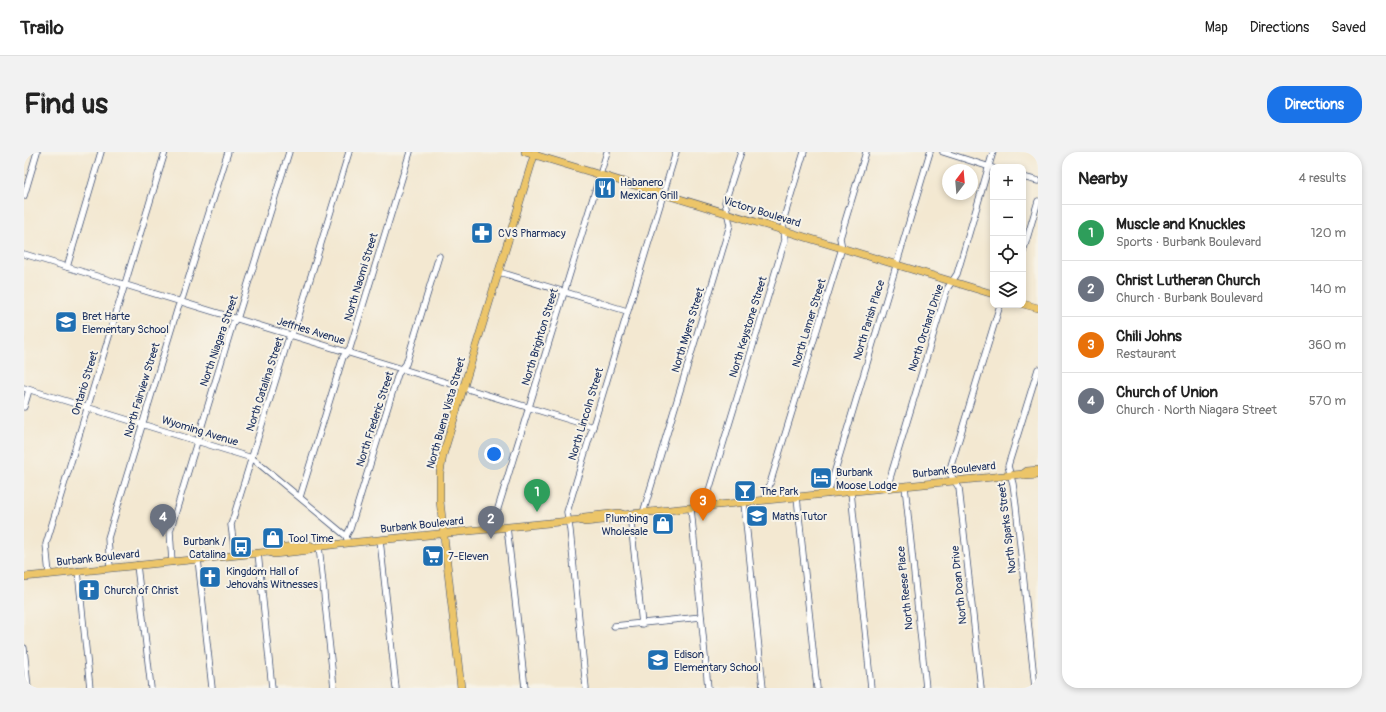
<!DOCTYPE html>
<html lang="en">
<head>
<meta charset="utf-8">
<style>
	:root { --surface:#fff; --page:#f2f2f2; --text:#222; --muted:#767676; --line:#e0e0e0; --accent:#1a73e8 }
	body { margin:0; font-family:Pangolin,sans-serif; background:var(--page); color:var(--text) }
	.controls { position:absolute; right:12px; top:12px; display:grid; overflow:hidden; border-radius:8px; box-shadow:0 2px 6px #0003 }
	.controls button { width:36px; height:36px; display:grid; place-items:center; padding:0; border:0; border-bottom:1px solid var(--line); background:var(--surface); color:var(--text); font:20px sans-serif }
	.compass { position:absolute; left:918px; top:12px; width:36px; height:36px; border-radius:50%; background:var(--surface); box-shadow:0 2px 6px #0003; rotate:16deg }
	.you { position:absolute; left:470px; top:302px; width:14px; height:14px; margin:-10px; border:3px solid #fff; border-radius:50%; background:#1a73e8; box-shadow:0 0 0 6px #1a73e833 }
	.badge { display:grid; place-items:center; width:26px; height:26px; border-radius:50%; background:var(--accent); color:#fff; font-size:13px; font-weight:700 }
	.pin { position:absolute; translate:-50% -33px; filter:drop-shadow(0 1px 2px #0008) }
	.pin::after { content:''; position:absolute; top:21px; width:14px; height:12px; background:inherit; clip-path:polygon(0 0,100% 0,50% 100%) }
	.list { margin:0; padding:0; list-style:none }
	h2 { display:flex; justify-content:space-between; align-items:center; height:52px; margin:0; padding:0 16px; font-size:17px }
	h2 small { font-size:13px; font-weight:400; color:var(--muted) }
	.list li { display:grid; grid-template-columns:26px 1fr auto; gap:12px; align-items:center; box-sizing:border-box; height:56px; padding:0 16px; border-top:1px solid var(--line) }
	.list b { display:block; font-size:15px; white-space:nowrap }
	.list p { margin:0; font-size:13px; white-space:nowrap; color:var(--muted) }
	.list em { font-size:13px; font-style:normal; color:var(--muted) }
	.icon { flex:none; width:22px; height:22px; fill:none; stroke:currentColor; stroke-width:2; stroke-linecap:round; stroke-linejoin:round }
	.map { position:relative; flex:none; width:1014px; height:536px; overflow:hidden; border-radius:16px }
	header { display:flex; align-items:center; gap:24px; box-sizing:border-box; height:56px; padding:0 20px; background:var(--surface); border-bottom:1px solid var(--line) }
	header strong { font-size:19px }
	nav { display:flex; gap:22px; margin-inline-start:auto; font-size:14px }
	.intro { display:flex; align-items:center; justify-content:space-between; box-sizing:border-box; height:96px; padding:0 24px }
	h1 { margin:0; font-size:28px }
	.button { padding:10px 18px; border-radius:16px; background:var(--accent); color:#fff; font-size:14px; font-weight:700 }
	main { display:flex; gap:24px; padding:0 24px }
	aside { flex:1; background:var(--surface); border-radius:16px; box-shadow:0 2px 6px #0003 }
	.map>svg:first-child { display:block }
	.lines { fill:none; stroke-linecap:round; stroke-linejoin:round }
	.minor-casing { stroke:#3b4b6f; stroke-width:7 }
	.major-casing { stroke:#3b4b6f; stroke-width:8 }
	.minor { stroke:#fff; stroke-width:5.5 }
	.major { stroke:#ecc569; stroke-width:7 }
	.labels { text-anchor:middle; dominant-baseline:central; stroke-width:4; stroke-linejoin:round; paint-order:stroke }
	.poi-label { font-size:11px; fill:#1b2f5e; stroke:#f7f3e8; text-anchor:start }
	.street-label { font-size:11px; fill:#1b2f5e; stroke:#f7f3e8 }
</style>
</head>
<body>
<header>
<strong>Trailo</strong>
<nav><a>Map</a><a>Directions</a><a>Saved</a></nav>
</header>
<div class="intro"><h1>Find us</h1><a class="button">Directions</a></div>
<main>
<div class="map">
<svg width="1014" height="536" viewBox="0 0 1014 536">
	<rect width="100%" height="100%" fill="#f7f3e8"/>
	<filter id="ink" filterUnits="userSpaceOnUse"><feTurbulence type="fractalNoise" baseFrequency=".025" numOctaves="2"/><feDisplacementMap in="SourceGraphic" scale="8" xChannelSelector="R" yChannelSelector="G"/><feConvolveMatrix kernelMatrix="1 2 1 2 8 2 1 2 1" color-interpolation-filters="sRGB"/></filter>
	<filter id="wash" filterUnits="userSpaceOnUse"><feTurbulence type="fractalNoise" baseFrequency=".012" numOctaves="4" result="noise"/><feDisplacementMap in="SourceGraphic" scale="16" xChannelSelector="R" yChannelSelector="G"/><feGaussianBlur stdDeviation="0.9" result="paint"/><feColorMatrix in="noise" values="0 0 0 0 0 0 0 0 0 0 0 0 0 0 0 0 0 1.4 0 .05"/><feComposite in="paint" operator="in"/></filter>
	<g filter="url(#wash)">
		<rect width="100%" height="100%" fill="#f3e8d1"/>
	</g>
	<g filter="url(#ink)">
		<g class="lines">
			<g class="minor-casing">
				<g id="minor">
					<path d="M919,0L969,16"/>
					<path d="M999,25L1014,29"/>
					<path d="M0,44L13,0"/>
					<path d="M999,100L1014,49"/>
					<path d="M0,102L569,275"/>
					<path d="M43,115L77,0"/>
					<path d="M475,120L603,159"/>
					<path d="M0,236L228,306L322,384"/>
					<path d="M0,255L5,238"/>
					<path d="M881,334L902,536"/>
					<path d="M863,336L923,137L933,122L969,0"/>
					<path d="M827,340L847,536"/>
					<path d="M804,342L906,0"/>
					<path d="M276,345L319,205L326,196L386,0"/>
					<path d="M773,345L793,536"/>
					<path d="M741,348L818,96L816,86L842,0"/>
					<path d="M720,351L739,536"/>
					<path d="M680,355L761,88L759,69L780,0"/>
					<path d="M667,356L684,536"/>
					<path d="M619,361L706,73L701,50L717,0"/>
					<path d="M606,362L618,472"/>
					<path d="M483,375L501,536"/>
					<path d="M468,376L583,0"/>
					<path d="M323,387L322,384L326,377L374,222L382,212L415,104"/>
					<path d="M356,388L372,536"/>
					<path d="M295,394L310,536"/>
					<path d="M234,401L248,536"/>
					<path d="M211,403L207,373L264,188L271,176L325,0"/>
					<path d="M174,407L188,536"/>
					<path d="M148,410L146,379L209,171L214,164L265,0"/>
					<path d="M113,413L127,536"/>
					<path d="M86,416L84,386L154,155L159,144L204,0"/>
					<path d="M54,419L66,536"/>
					<path d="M25,422L22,392L141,0"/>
					<path d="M590,474L677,465"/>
					<path d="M0,496L4,536"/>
					<path d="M562,536L546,378L543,360L652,0"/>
					<path d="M957,536L935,336L925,320L976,153"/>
					<path d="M1011,536L992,354L989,332L984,314L1014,217"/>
				</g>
			</g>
			<g class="major-casing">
				<g id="major">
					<path d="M501,0L969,142"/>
					<path d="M999,152L1014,156"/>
					<path d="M999,322L1003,319L1014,318"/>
					<path d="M556,368L560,365L595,361L601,363"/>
					<path d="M245,400L249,396L285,393L291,395"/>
					<path d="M0,425L245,400L250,402L286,398L291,395L324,391L545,369L555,368L561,370L597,366L601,363L606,362L999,322L1002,324L1014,323"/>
					<path d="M437,536L416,349V321L419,303L511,0"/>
				</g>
			</g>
			<use href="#minor" class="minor"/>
			<use href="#major" class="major"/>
		</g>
	</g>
	<defs>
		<g id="restaurant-square" transform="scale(1.15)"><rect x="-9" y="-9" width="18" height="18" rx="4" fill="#1f6fb2" stroke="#f7f3e8"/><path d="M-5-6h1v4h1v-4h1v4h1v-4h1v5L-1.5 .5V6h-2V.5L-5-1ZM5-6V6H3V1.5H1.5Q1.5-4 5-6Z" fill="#fff"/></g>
		<g id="pharmacy-square" transform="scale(1.15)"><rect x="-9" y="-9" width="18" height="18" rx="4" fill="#1f6fb2" stroke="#f7f3e8"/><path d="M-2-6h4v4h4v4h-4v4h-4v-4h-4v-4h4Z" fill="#fff"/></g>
		<g id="school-square" transform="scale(1.15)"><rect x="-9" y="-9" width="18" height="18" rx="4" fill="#1f6fb2" stroke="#f7f3e8"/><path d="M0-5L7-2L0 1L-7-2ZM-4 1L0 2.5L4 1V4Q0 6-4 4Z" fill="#fff"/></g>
		<g id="hotel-square" transform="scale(1.15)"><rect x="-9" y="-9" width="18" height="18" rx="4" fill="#1f6fb2" stroke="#f7f3e8"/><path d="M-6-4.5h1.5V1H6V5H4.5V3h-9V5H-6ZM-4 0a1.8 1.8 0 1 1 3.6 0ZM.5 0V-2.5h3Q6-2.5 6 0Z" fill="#fff"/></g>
		<g id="bar-square" transform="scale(1.15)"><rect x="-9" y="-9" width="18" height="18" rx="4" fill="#1f6fb2" stroke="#f7f3e8"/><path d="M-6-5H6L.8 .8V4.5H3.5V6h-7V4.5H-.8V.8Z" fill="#fff"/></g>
		<g id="shop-square" transform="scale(1.15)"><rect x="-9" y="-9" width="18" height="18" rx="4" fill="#1f6fb2" stroke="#f7f3e8"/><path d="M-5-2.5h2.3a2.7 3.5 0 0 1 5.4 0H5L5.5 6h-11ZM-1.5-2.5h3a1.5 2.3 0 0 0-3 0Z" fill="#fff"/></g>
		<g id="bus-square" transform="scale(1.15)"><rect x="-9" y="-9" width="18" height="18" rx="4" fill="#1f6fb2" stroke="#f7f3e8"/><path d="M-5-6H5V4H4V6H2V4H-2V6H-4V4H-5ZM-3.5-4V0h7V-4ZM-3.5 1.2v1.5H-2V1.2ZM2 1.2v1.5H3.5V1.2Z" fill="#fff"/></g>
		<g id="supermarket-square" transform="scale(1.15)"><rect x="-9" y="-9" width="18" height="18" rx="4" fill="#1f6fb2" stroke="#f7f3e8"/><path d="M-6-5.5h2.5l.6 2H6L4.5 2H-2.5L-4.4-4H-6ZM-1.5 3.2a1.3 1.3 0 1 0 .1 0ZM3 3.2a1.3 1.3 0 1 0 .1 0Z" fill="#fff"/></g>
		<g id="church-square" transform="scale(1.15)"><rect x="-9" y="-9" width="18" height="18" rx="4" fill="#1f6fb2" stroke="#f7f3e8"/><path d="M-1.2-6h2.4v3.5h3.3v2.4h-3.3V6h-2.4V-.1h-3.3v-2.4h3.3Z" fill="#fff"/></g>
	</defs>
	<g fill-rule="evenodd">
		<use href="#restaurant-square" x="581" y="36"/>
		<use href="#pharmacy-square" x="458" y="81"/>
		<use href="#school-square" x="42" y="170"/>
		<use href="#hotel-square" x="797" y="326"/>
		<use href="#bar-square" x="721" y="339"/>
		<use href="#school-square" x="733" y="364"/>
		<use href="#shop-square" x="639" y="372"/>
		<use href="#shop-square" x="249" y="386"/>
		<use href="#bus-square" x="217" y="395"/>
		<use href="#supermarket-square" x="409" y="404"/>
		<use href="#church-square" x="186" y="425"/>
		<use href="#church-square" x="65" y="438"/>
		<use href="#school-square" x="634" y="508"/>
	</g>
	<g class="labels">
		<g class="poi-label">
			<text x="596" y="30">Habanero<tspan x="596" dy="13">Mexican Grill</tspan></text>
			<text x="474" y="81">CVS Pharmacy</text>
			<text x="58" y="164">Bret Harte<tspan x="58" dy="13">Elementary School</tspan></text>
			<text x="812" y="320">Burbank<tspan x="812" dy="13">Moose Lodge</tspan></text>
			<text x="736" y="339">The Park</text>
			<text x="748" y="364">Maths Tutor</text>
			<text x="624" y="366" text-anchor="end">Plumbing<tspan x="624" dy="13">Wholesale</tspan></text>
			<text x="264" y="386">Tool Time</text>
			<text x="202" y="389" text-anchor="end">Burbank /<tspan x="202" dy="13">Catalina</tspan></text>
			<text x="424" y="404">7-Eleven</text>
			<text x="202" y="419">Kingdom Hall of<tspan x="202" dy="13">Jehovahs Witnesses</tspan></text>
			<text x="80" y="438">Church of Christ</text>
			<text x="650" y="502">Edison<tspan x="650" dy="13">Elementary School</tspan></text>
		</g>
		<g class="street-label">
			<text transform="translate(738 60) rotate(17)">Victory Boulevard</text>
			<text transform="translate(337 125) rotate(-73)">North Naomi Street</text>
			<text transform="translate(845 168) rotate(-73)">North Parish Place</text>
			<text transform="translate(785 171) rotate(-73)">North Lamer Street</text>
			<text transform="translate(724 175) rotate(-73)">North Keystone Street</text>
			<text transform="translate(902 176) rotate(-72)">North Orchard Drive</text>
			<text transform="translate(664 178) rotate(-73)">North Myers Street</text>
			<text transform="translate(287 179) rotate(17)">Jeffries Avenue</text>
			<text transform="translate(516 185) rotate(-73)">North Brighton Street</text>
			<text transform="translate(195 189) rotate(-71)">North Niagara Street</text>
			<text transform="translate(61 231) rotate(-73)">Ontario Street</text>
			<text transform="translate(241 232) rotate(-72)">North Catalina Street</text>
			<text transform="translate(118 238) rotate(-73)">North Fairview Street</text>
			<text transform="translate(422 261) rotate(-74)">North Buena Vista Street</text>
			<text transform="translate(562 262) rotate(-73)">North Lincoln Street</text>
			<text transform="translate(351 267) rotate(-72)">North Frederic Street</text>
			<text transform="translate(176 279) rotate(17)">Wyoming Avenue</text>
			<text transform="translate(930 318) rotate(-6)">Burbank Boulevard</text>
			<text transform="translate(398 373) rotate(-6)">Burbank Boulevard</text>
			<text transform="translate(983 376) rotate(-97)">North Sparks Street</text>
			<text transform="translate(74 406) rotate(-6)">Burbank Boulevard</text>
			<text transform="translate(935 433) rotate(-96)">North Doan Drive</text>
			<text transform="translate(881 436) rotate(-96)">North Reese Place</text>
		</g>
	</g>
</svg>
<div class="controls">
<button>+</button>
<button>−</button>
<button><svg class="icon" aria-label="locate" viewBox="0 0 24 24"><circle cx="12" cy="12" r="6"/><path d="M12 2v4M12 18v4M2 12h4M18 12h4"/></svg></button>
<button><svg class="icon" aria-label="layers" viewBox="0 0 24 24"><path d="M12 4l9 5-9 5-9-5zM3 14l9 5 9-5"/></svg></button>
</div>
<svg class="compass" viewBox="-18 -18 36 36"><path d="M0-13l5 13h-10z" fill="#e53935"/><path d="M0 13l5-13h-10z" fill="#767676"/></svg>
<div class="you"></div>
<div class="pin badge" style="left:513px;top:360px;background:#2e9e5b">1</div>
<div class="pin badge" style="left:467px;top:387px;background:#6b7280">2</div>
<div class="pin badge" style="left:679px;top:369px;background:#e8710a">3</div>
<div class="pin badge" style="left:139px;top:385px;background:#6b7280">4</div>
</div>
<aside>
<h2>Nearby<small>4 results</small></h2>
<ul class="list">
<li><span class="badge" style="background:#2e9e5b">1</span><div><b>Muscle and Knuckles</b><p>Sports · Burbank Boulevard</p></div><em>120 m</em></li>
<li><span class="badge" style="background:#6b7280">2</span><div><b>Christ Lutheran Church</b><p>Church · Burbank Boulevard</p></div><em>140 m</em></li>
<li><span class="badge" style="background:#e8710a">3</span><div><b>Chili Johns</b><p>Restaurant</p></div><em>360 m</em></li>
<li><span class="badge" style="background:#6b7280">4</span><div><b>Church of Union</b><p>Church · North Niagara Street</p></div><em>570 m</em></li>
</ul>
</aside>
</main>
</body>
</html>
